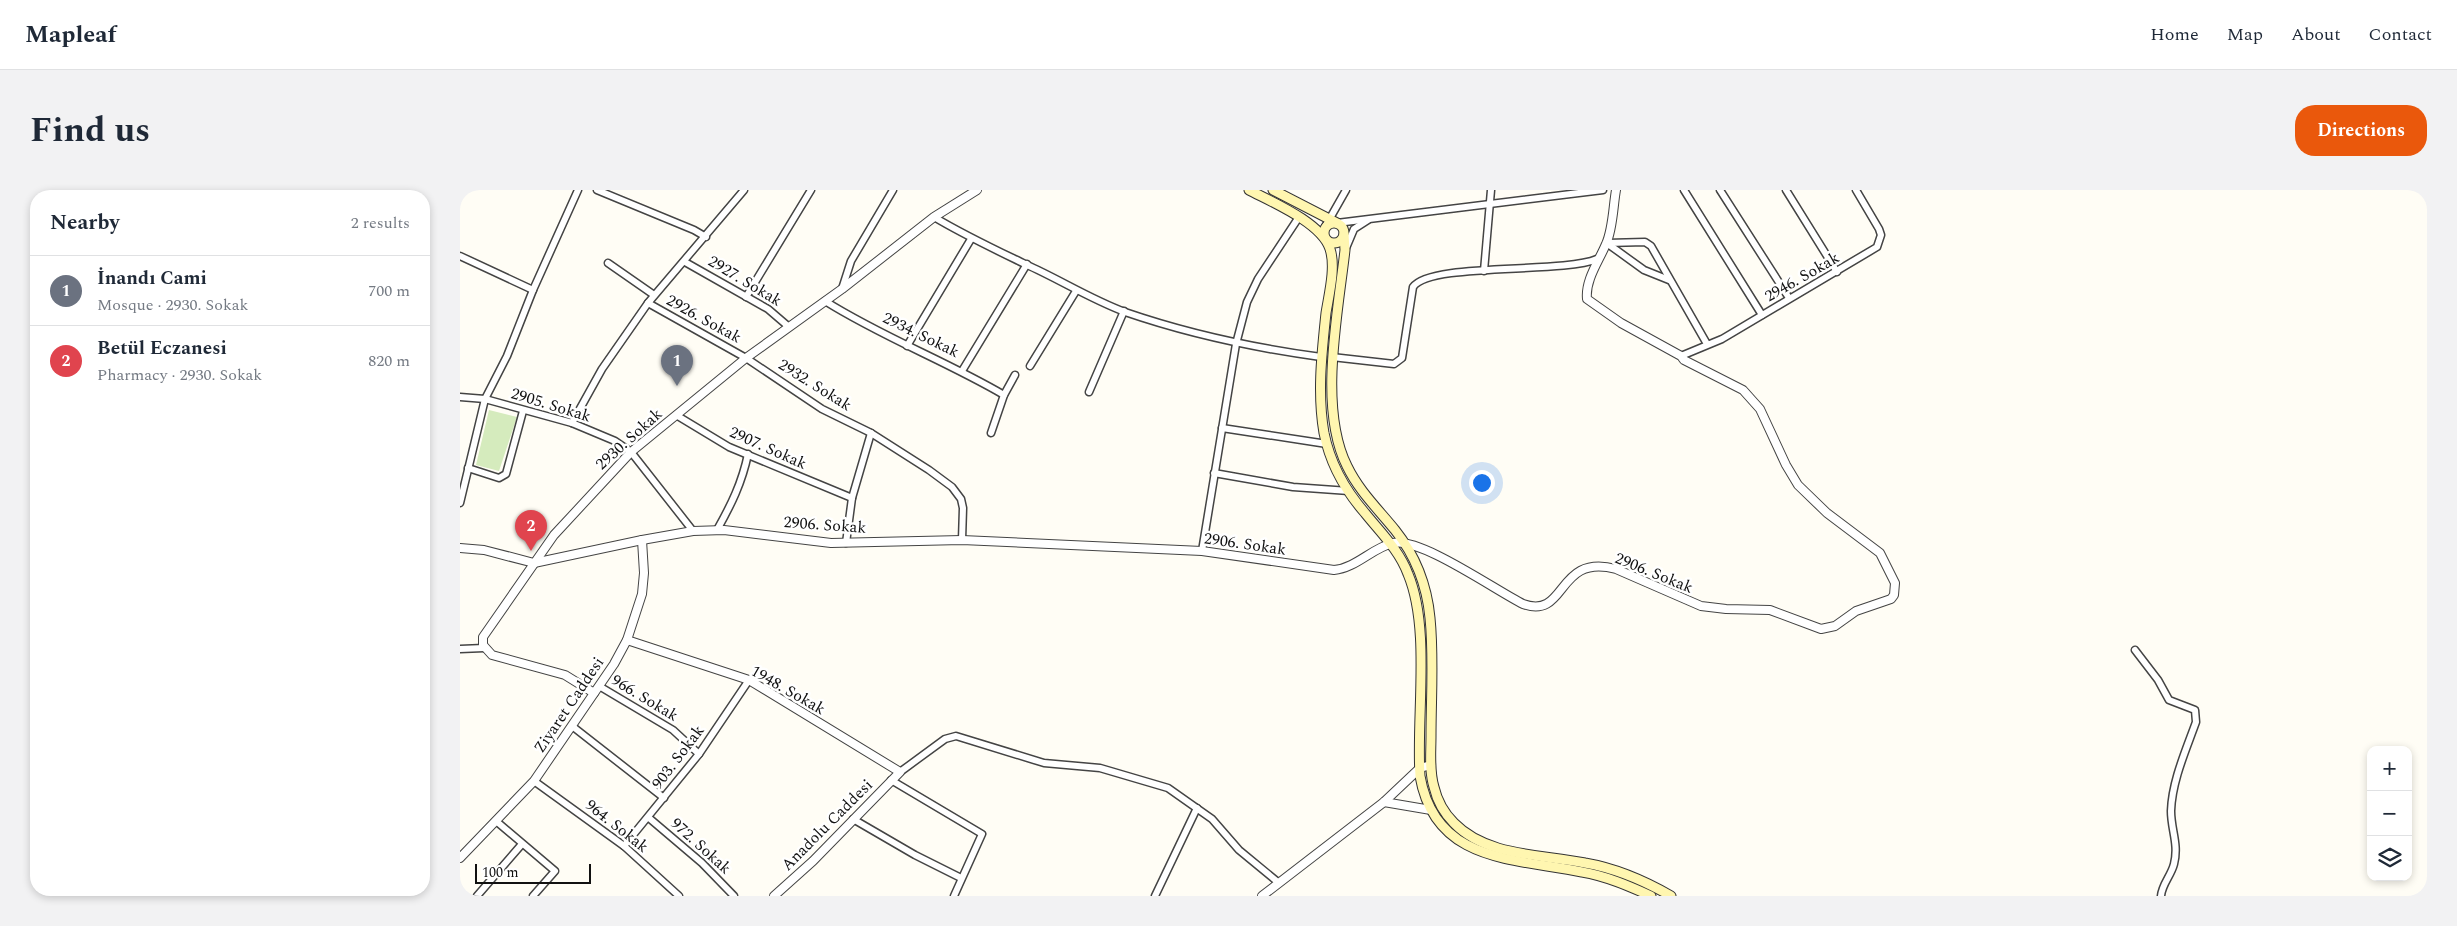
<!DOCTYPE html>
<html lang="en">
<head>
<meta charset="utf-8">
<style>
	:root { --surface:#fff; --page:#f2f2f3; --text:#1f2937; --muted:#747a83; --line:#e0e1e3; --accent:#ea580c }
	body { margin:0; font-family:Spectral,serif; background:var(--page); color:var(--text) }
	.controls { position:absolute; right:15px; bottom:15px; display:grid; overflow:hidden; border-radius:10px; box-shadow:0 2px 8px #0003 }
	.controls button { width:45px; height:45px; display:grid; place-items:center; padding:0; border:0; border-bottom:1px solid var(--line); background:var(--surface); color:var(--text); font:25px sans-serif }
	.scale { position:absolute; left:15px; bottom:12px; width:116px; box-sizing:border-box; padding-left:5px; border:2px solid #111; border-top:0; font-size:14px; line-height:18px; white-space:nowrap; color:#111; -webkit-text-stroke:4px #fff; paint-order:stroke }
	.you { position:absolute; left:1021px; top:292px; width:18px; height:18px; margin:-12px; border:4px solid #fff; border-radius:50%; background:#1a73e8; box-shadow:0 0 0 8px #1a73e833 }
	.badge { display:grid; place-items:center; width:32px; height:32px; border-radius:50%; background:var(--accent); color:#fff; font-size:16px; font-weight:700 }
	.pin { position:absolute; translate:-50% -41px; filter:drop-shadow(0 1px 2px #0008) }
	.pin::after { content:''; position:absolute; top:26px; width:18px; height:15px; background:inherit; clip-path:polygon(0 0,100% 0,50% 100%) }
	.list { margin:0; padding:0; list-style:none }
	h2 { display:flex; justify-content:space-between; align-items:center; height:65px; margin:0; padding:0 20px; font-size:21px }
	h2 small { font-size:16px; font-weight:400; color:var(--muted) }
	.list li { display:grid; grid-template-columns:32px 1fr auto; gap:15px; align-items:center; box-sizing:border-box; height:70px; padding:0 20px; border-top:1px solid var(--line) }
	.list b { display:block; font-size:19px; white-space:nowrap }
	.list p { margin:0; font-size:16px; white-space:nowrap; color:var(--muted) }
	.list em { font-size:16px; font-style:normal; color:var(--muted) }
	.icon { flex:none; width:28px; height:28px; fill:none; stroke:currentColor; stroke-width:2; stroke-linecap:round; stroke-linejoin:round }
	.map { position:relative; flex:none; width:1967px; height:706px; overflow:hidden; border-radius:20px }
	header { display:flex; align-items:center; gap:30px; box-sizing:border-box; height:70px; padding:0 25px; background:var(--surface); border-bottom:1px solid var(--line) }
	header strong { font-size:24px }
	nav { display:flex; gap:28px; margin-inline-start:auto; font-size:18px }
	.intro { display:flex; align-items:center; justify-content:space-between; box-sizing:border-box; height:120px; padding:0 30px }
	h1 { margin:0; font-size:35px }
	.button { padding:12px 22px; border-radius:20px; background:var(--accent); color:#fff; font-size:18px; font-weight:700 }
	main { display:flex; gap:30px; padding:0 30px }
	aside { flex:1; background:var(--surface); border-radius:20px; box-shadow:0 2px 8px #0003 }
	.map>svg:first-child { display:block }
	.green { fill:#d5ebbd }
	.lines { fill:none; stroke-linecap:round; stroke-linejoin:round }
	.minor-casing { stroke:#444; stroke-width:9 }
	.tertiary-casing { stroke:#444; stroke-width:10 }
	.secondary-casing { stroke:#333; stroke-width:11 }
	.minor { stroke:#fff; stroke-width:6 }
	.tertiary { stroke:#fff; stroke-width:8 }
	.secondary { stroke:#fff6b0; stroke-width:9 }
	.labels { text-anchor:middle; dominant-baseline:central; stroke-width:5; stroke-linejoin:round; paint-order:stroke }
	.street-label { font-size:16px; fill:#111; stroke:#fff }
</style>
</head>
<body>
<header>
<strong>Mapleaf</strong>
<nav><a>Home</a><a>Map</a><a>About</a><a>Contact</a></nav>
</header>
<div class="intro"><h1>Find us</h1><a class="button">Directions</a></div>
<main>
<aside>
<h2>Nearby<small>2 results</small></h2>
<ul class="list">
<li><span class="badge" style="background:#6b7280">1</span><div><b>İnandı Cami</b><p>Mosque · 2930. Sokak</p></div><em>700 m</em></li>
<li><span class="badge" style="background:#e0444e">2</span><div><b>Betül Eczanesi</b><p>Pharmacy · 2930. Sokak</p></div><em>820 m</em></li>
</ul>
</aside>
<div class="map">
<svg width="1967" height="706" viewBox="0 0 1967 706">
	<rect width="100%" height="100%" fill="#fffdf5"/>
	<path class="green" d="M29,220L57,227L39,281L16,275Z"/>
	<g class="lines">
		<g class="minor-casing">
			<g id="minor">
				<path d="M137,0L234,40L246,47"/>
				<path d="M1224,0L1302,125"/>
				<path d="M1260,0L1329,108"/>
				<path d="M1326,0L1377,82"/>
				<path d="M474,27C504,45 534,59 565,74C599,89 630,109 665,122C729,144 795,158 861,167"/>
				<path d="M877,33L1143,0"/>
				<path d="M865,37L886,0"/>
				<path d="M1147,53L1185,52L1191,56L1247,154"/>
				<path d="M1148,54L1184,80L1209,90"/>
				<path d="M886,58L894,39L908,30"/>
				<path d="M0,66L73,100"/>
				<path d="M225,72L308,119L329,137"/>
				<path d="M148,73L194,105"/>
				<path d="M1024,81L1031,0"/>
				<path d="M382,99L391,71L433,0"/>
				<path d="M286,107L351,0"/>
				<path d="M365,111C422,147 486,171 544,205"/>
				<path d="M188,113L286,168L362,219L411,243L469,280L492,297L501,309L503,318L502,350"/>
				<path d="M447,156L511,49"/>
				<path d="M1221,166L1262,149L1417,57L1421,45L1419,39L1396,0"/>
				<path d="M872,167L934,174L942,168L953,97C970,72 1102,84 1137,69"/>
				<path d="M570,176L616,101"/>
				<path d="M502,181L567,74"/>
				<path d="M629,202L664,121"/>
				<path d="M0,207L25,209L112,233L155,251L171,262L233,341"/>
				<path d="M216,225L269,257L392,308"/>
				<path d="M112,233L142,179L188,113L284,0"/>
				<path d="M762,238L867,254"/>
				<path d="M531,243L544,205L555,185"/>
				<path d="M8,278L39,288L46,284L63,221"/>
				<path d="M754,283L833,297L889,301"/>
				<path d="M0,313L25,209L47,166L73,100L118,0"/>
				<path d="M257,340C271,315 282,293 288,264"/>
				<path d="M386,353L392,308L411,243"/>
				<path d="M742,361L776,154L787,112L798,89L839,27"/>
				<path d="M0,459L24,458"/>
				<path d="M1675,460L1698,490L1709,510L1735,520L1736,532C1726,560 1712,591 1711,621C1711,640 1719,654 1714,674C1711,686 1702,694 1701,706"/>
				<path d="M139,496L213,540L239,564"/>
				<path d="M112,536L204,608"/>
				<path d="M440,582L485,549L496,546L584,573L640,578L708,598L752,629L779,660L819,693"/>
				<path d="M431,590L522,644L494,706"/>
				<path d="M74,591L164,656L219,706"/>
				<path d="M189,628L242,673L274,706"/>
				<path d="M393,629L455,665L501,688"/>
				<path d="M36,631L95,681L73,706"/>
				<path d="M164,656L239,564L289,490"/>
				<path d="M17,706L62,654"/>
				<path d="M695,706L737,618"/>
			</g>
		</g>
		<g class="tertiary-casing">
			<g id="tertiary">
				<path d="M0,358L24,360L74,373L182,350L233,341L264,340L371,353L502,350L742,361L874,380C896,378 912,358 933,353C960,347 1035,400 1063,414C1108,430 1095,363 1156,379L1241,416L1266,419L1310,420L1361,439L1375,436L1396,421L1431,409L1434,405L1435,393L1420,363L1367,323L1338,295L1326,275L1300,219L1283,200L1224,170L1221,166L1161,133L1127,109C1125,90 1139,71 1146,54C1153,39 1153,17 1156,0"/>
				<path d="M167,450L289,490L440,582L353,671L314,706"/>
				<path d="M134,503L105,485L32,465L23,455V447L94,345L171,262L286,168L382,99L474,27L517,0"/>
				<path d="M924,612L971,620"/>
				<path d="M0,668L74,591L154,474L167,450L182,404L184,383L182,350"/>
				<path d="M802,706L924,612L960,578L971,575"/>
			</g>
		</g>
		<g class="secondary-casing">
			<g id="secondary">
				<path d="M789,0C812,12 862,33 870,59C876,77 869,104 866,123C862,162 857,203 864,243C870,273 885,300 905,323C921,343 939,360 948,384C971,439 956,526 960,586C975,673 1054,668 1122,682C1146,686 1169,696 1191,706"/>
				<path d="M813,0L877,33"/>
				<circle cx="874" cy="43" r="10"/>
				<path d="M884,44L885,60C878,123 858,218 887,276C899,301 918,319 935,340C955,365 967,396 970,428C974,467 971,508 971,546C971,563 969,581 974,597C977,610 984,623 994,633C1027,667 1082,664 1125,673C1154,678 1185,691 1211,706"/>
			</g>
		</g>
		<use href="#minor" class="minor"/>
		<use href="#tertiary" class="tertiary"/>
		<use href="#secondary" class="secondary"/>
	</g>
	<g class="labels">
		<g class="street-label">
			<text transform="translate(1342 87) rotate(-30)">2946. Sokak</text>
			<text transform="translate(285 91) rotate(31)">2927. Sokak</text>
			<text transform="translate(244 129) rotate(29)">2926. Sokak</text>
			<text transform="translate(461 145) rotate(26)">2934. Sokak</text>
			<text transform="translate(355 195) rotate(32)">2932. Sokak</text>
			<text transform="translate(91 215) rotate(17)">2905. Sokak</text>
			<text transform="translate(169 249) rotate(-42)">2930. Sokak</text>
			<text transform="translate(308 258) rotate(24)">2907. Sokak</text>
			<text transform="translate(365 335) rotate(4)">2906. Sokak</text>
			<text transform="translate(785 354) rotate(8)">2906. Sokak</text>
			<text transform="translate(1194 383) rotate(22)">2906. Sokak</text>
			<text transform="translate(328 500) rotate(30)">1948. Sokak</text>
			<text transform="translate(185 508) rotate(31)">966. Sokak</text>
			<text transform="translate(109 515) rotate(-56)">Ziyaret Caddesi</text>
			<text transform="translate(218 567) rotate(-53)">903. Sokak</text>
			<text transform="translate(367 635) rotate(-45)">Anadolu Caddesi</text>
			<text transform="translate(157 636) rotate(38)">964. Sokak</text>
			<text transform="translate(241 656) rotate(42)">972. Sokak</text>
		</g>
	</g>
</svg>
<div class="controls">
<button>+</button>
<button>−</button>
<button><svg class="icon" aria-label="layers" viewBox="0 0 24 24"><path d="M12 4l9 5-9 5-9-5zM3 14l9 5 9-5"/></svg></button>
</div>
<div class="scale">100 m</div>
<div class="you"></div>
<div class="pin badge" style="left:217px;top:196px;background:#6b7280">1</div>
<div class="pin badge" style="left:71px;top:361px;background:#e0444e">2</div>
</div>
</main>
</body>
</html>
